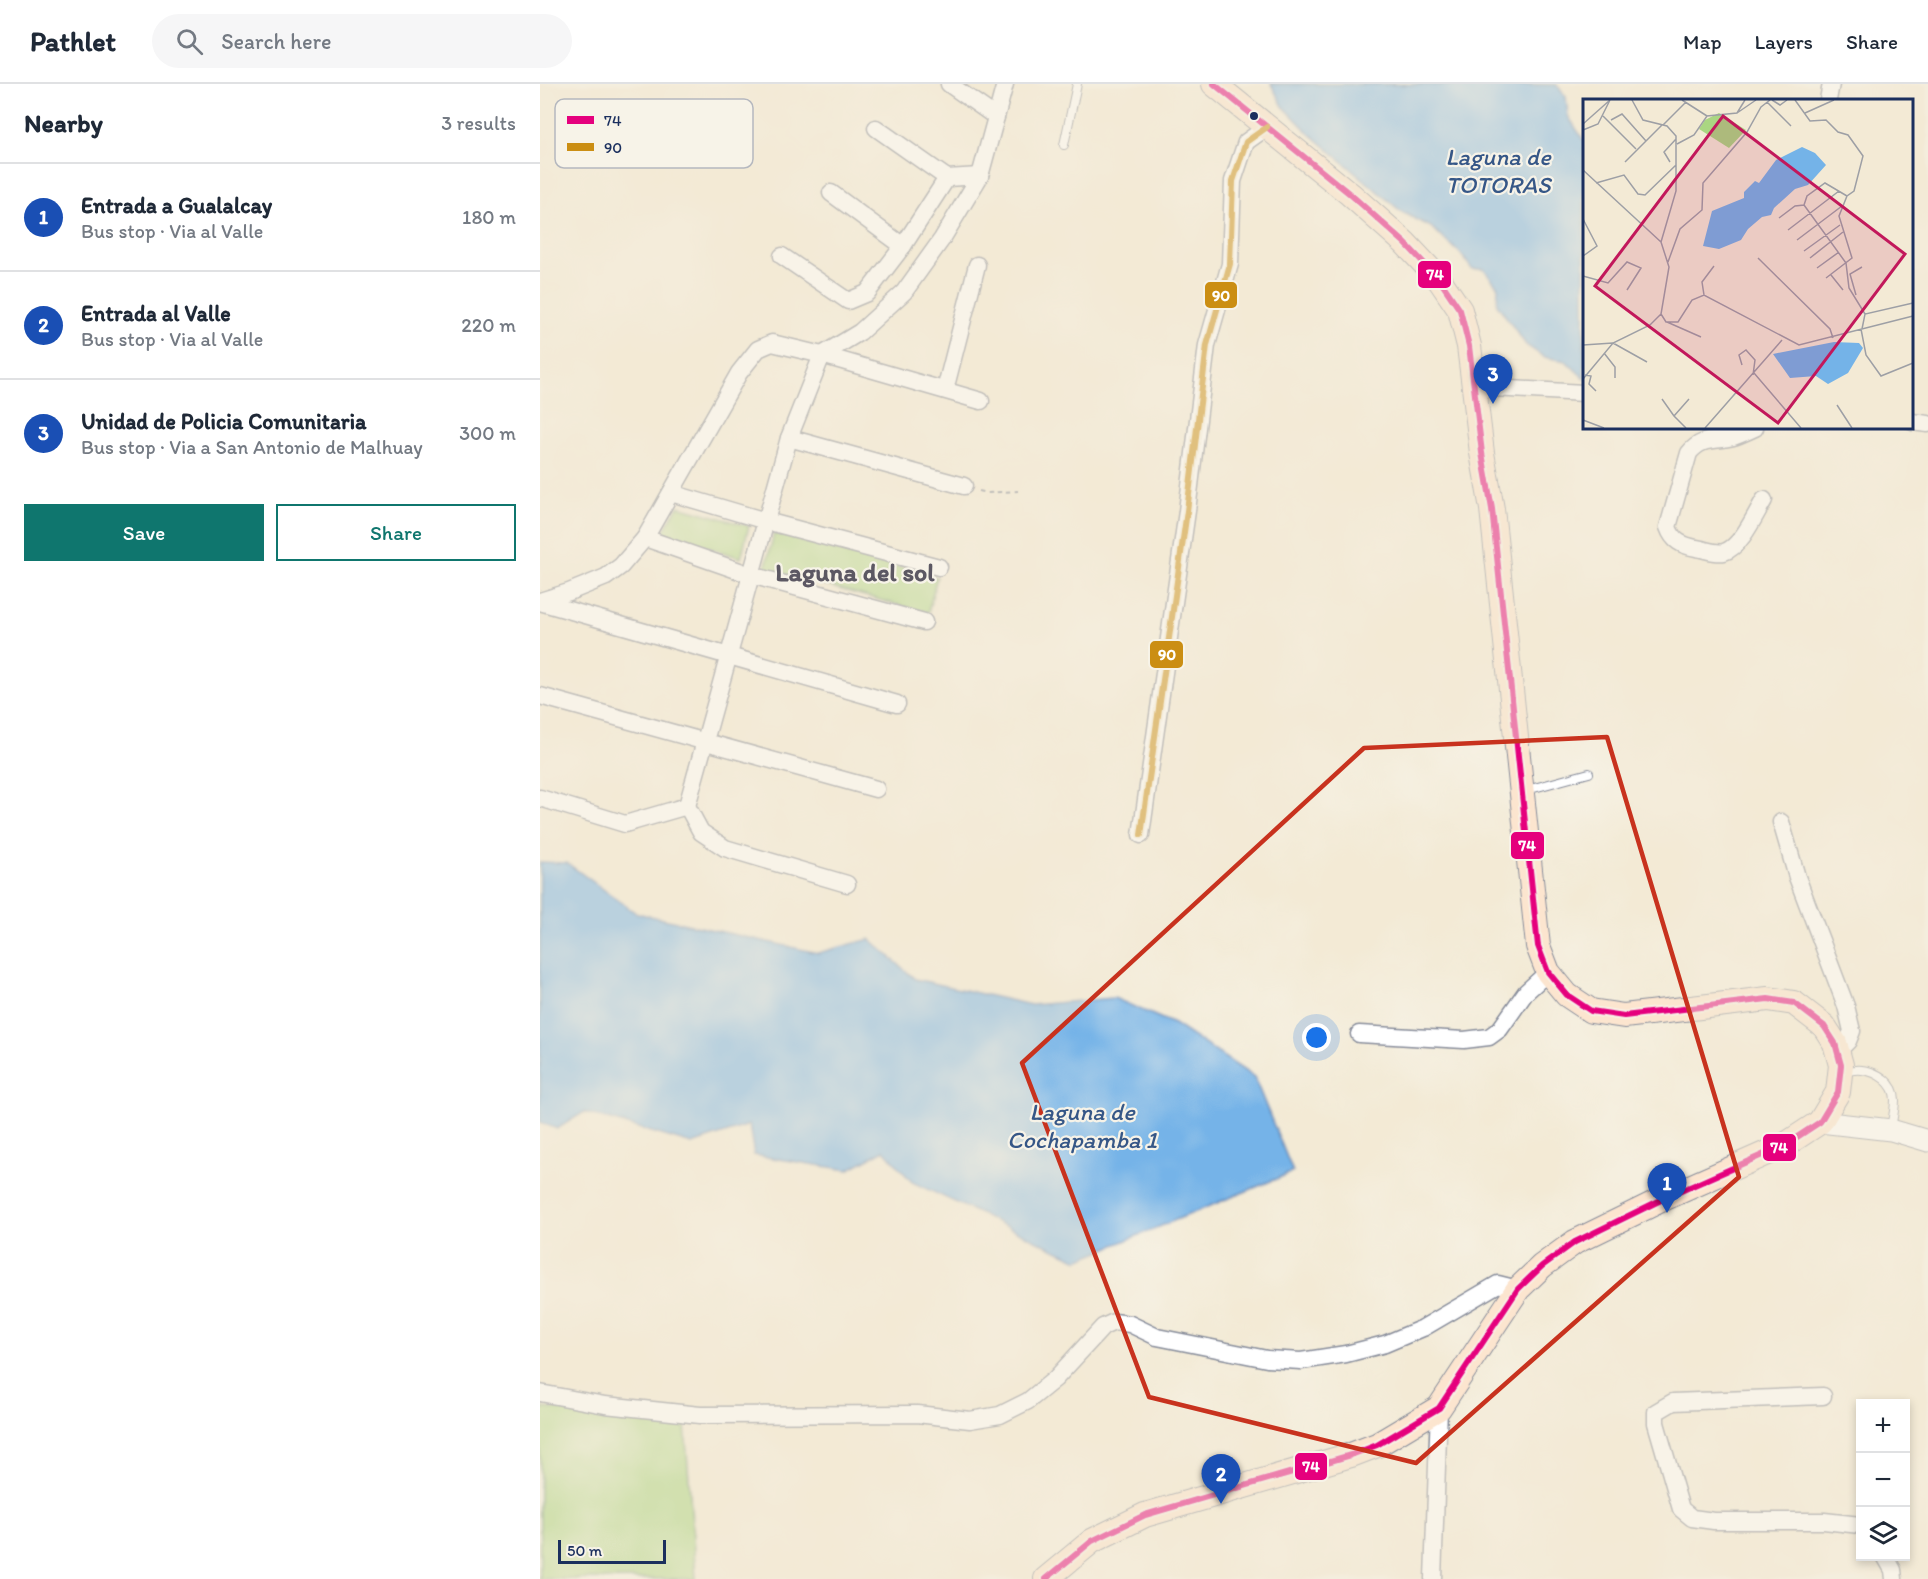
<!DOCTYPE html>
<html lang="en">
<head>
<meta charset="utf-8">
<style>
	:root { --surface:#fff; --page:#f6f6f7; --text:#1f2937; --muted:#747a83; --line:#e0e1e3; --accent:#0f766e }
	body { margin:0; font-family:Itim,sans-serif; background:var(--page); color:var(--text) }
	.controls { position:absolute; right:18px; bottom:18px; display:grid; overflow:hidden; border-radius:0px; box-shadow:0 3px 9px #0003 }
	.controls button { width:54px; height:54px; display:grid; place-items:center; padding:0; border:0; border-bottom:2px solid var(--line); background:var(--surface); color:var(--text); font:30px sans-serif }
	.scale { position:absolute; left:18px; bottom:15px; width:108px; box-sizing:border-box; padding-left:6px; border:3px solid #1b2f5e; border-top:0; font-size:16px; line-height:21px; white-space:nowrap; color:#1b2f5e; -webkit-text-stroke:4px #f7f3e8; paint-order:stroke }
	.you { position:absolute; left:777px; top:954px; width:21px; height:21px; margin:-15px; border:4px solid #fff; border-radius:50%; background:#1a73e8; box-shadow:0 0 0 9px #1a73e833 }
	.badge { display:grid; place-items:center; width:39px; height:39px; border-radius:50%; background:var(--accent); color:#fff; font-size:20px; font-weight:700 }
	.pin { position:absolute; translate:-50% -50px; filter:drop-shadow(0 2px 3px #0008) }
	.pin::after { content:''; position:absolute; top:32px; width:21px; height:18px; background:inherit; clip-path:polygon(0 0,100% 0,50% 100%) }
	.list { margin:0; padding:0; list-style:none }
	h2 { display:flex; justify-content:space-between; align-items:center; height:78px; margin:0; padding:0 24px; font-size:26px }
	h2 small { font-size:20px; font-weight:400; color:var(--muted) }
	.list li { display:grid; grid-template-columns:39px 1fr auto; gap:18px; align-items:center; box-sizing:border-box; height:108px; padding:0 24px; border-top:2px solid var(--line) }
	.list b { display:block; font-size:22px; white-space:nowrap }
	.list p { margin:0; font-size:20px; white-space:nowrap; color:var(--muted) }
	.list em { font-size:20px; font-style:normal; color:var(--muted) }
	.actions { display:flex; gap:12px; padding:18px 24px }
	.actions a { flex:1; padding:14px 0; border:2px solid var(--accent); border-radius:0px; text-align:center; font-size:21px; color:var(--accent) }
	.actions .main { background:var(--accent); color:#fff }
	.icon { flex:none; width:33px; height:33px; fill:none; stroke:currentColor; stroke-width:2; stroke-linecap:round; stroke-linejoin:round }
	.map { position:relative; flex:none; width:1388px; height:1495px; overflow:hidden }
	header { display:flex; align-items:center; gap:36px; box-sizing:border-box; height:84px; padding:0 30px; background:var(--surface); border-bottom:2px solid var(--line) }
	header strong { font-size:28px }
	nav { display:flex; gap:33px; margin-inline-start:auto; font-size:21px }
	.search { width:420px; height:54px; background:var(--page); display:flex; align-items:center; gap:15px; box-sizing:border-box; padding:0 21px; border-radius:33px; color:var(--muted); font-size:22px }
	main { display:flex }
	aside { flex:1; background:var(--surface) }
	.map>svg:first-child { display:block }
	.green { fill:#aad682; stroke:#628270; stroke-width:1.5 }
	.water { fill:#74b3e8; stroke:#4871a3; stroke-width:1.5 }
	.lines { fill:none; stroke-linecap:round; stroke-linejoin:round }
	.service-casing { stroke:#878c9a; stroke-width:10 }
	.minor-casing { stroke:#878c9a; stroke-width:19 }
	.tertiary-casing { stroke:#878c9a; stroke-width:23 }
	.secondary-casing { stroke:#878c9a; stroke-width:26 }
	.path { stroke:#878c9a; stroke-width:2; stroke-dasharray:4.5 4.5; stroke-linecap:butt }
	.service { stroke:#fff; stroke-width:8 }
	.minor { stroke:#fff; stroke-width:16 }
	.tertiary { stroke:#fff; stroke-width:21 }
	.secondary { stroke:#fce5cf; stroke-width:24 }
	.bus-1-casing { stroke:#f7f3e8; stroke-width:10 }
	.bus-2-casing { stroke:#f7f3e8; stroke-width:10 }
	.bus-1 { stroke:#e5007d; stroke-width:6 }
	.bus-2 { stroke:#cb8e13; stroke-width:6 }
	.marked { fill:none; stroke:#c8321e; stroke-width:4.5; stroke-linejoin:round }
	.bus-dot { fill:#1b2f5e; stroke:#f7f3e8; stroke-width:2 }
	.labels { text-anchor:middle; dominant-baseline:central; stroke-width:4.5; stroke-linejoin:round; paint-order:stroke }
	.water-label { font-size:24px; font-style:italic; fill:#365787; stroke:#f7f3e8 }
	.quarter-label { font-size:26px; font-weight:bold; fill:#5c5863; stroke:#f7f3e8 }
	.inset-road { fill:none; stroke:#9d9fa5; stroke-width:1.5 }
	.view { fill:#c2185b; fill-opacity:0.15; stroke:#c2185b; stroke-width:3 }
	.inset-edge { fill:none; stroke:#1b2f5e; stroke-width:3 }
	.key { fill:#f7f3e8; stroke:#b5b8bf; stroke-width:1.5 }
	.key-label { font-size:16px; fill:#1b2f5e }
	.line-badge { stroke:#f7f3e8; stroke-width:2 }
	.badge-label { font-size:16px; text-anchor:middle; font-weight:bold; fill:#fff }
</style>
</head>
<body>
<header>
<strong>Pathlet</strong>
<div class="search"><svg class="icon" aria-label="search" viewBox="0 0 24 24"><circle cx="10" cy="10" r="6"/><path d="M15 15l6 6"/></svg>Search here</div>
<nav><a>Map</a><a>Layers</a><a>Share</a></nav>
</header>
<main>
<aside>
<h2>Nearby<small>3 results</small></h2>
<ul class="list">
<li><span class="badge" style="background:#1a4fb4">1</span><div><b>Entrada a Gualalcay</b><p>Bus stop · Via al Valle</p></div><em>180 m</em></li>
<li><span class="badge" style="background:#1a4fb4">2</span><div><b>Entrada al Valle</b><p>Bus stop · Via al Valle</p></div><em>220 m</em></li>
<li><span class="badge" style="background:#1a4fb4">3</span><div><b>Unidad de Policia Comunitaria</b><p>Bus stop · Via a San Antonio de Malhuay</p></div><em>300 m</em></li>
</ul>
<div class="actions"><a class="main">Save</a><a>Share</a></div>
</aside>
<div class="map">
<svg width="1388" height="1495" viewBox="0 0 1388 1495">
	<rect width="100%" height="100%" fill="#f7f3e8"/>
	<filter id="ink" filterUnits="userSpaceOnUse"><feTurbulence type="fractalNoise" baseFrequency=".0167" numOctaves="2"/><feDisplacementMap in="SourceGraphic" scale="12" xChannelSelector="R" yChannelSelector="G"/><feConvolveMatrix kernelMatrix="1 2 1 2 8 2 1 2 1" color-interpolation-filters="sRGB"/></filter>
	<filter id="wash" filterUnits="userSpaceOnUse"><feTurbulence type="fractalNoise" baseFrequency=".008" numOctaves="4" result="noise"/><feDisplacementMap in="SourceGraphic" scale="24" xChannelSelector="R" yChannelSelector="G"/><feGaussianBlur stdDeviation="1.35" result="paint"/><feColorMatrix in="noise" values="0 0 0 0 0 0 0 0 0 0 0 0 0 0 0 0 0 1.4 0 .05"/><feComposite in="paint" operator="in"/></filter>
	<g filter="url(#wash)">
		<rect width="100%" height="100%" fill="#f3ead5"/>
		<g class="green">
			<path d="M138,422L209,442L201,474L122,449Z"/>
			<path d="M234,449L397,493L388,529L225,485Z"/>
			<path d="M0,1324L19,1325L86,1336L145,1340L156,1495H0Z"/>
		</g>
		<g class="water">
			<path d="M731,0L1017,1L1026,13L1028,32L1044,57V294L1026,277L1004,273L986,261L957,220L958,203L944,185H932L920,169L891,143L862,128L768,48L743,22Z"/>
			<path d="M0,778L27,779L96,829L278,869L330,855L375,895L491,921L574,914L634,940L714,993L753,1088L538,1176L372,1098L344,1066L308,1086L214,1071L209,1041L152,1060L44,1028L17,1045L0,1038Z"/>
		</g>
	</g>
	<g filter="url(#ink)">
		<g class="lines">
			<g class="service-casing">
				<g id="service">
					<path d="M524,61L537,0"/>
					<path d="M983,707L1049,689"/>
					<path d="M1303,988C1309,987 1316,985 1322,986C1338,988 1355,999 1355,1016C1355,1026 1352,1036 1351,1045"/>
				</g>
			</g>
			<g class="minor-casing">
				<g id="minor">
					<path d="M409,0L456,33"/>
					<path d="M1288,16L1291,0"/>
					<path d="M336,44L407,94L440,92"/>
					<path d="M291,109L363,162"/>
					<path d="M242,172L308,217L327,209L363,162L407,94"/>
					<path d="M934,303L1044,309"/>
					<path d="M405,306L437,181"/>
					<path d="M1372,338L1388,340"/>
					<path d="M1215,344C1208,347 1200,351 1193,353C1175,358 1163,352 1149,369L1128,443C1133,457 1141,461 1156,464C1164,465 1176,470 1184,468C1201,463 1215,431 1224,416"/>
					<path d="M249,354L424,402"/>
					<path d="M131,409L226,437L399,483"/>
					<path d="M105,454L211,491L384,538"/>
					<path d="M0,517L29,508L66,493L81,482L105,454L199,289L218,265L232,259L282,271L441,317"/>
					<path d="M0,518L357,620"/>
					<path d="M0,612L336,705"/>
					<path d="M0,714L85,740L147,722L161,748L185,764L307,800"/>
					<path d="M147,722L249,354L282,271L320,248L364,208L402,155L440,92L465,0"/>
					<path d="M1241,738L1257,793L1306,922L1312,947L1308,957L1302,963L1300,977"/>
					<path d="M601,751L647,427L667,261L690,180L693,97L706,58L727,43"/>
					<path d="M819,950L924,956L949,953L960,945L986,908L1008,888"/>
					<path d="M0,1309L65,1321L160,1331L377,1330L430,1336L460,1331L488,1317L515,1295L563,1243L574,1238L590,1240L617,1253L727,1275L761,1277L806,1270L845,1260L883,1244L958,1200L978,1205"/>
					<path d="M1283,1312L1133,1318L1116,1328V1339L1141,1425L1152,1434L1174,1437H1284L1320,1441"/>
					<path d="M1345,1472L1353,1486L1354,1495"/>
					<path d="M893,1495L899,1324"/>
				</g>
			</g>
			<g class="tertiary-casing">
				<path id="tertiary" d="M1280,1038L1351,1046L1388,1057"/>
			</g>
			<g class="secondary-casing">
				<path id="secondary" d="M506,1495L552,1457L605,1431L811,1371L837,1361L899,1324L978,1205L1002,1182L1035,1158L1125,1114L1245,1061L1280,1038L1298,1008L1301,981L1295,959L1284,942L1254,919L1228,915L1084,932L1051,927L1027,911L1008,888L998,862L952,425L942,369L929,262L920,226L899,195L865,159L810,110L674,0"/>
			</g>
			<path class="path" d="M439,407L447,409L478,407"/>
			<use href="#service" class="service"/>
			<use href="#minor" class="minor"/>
			<use href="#tertiary" class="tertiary"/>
			<use href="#secondary" class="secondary"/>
			<g class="bus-1-casing">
				<path id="bus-1" d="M506,1495L552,1457L605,1431L811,1371L837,1361L899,1324L978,1205L1002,1182L1035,1158L1125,1114L1245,1061L1280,1038L1298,1008L1301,981L1295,959L1284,942L1254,919L1228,915L1084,932L1051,927L1027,911L1008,888L998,862L952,425L942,369L929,262L920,226L899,195L865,159L810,110L674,0"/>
			</g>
			<g class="bus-2-casing">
				<path id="bus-2" d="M601,751L647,427L667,261L690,180L693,97L706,58L727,43"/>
			</g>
			<use href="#bus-1" class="bus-1"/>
			<use href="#bus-2" class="bus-2"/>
		</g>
	</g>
	<path d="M0 0H1388V1495H0ZM1067,653L1199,1093L876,1379L609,1313L482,979L824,664Z" fill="#f3ead5" fill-opacity=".55" fill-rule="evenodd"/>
	<path class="marked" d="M1067,653L1199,1093L876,1379L609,1313L482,979L824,664Z"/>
	<circle class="bus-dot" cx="714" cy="32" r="5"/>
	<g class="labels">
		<g class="water-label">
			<text x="958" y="72">Laguna de<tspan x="958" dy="28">TOTORAS</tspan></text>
			<text x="542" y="1027">Laguna de<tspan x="542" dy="28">Cochapamba 1</tspan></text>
		</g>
		<g class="quarter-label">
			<text x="315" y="488">Laguna del sol</text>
		</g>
	</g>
	<g transform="translate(1043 15)">
		<rect width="330" height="330" fill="#f3ead5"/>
		<path d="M136,14L163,31L146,49L116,30L122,21Z" fill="#aad682"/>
		<path d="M219,48L232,54L243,66L225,86L212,90L191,109L188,116L179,118L165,130L158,141L136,150L120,147L129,112L161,99V93L172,82L176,84L193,61ZM251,243L276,244L280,249L265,274L245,285L233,277L207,279L190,255Z" fill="#74b3e8"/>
		<path class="inset-road" d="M49,1L60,21L84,27L93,37V92L78,143L86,168L78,215L83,223H95L109,201L121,196L216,246L330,217M99,1L124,17M189,1L197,6L204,1M212,1L227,22L243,21L255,33L265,36L280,57L271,92L264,97L256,117L269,159L243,179M184,3L208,27M154,14L173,1M222,14L251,1M20,17L53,50M28,21L39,15L63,42M0,25L27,1M80,26L103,3M0,31L15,25L27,1M94,45L111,36L124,17L154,14L162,1M42,63L79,26M87,63L81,53L93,40M0,71L78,143M13,84L41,76L55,95L62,96L93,66M221,106L263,164L266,189L282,215M196,119L212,107L221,106L224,97L242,84L264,97M0,120L14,147L0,157M205,131L256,92M214,141L259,107M221,152L257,126M175,159L247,230L250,239M227,159L260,133M85,163L97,130L119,111L120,84L164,33L178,8L187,1M234,169L256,153M248,176L260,191M0,177L25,184L44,163L58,169L44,191M121,196L119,183L131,167M273,196L267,175L279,168M84,223L118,238M278,230L283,256L298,277L330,264M279,230L282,215L330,204M30,244L64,263M0,246L30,244M21,254L32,268V279M159,266L156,256L163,251L172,261L170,276M171,274L218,329M2,276L8,277L6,285L13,292M0,280L30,244L67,226L78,215M79,300L91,317M254,306L269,329M0,321L21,329M103,329L91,317L106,300M122,329L199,241"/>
		<path class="view" d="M140,17L322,155L195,324L12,187Z"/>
		<rect width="330" height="330" class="inset-edge"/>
	</g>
	<rect x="15" y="15" width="198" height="69" rx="9" class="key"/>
	<rect x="27" y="32" width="27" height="8" fill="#e5007d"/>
	<rect x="27" y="59" width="27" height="8" fill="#cb8e13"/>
	<g class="key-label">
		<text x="64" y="42">74</text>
		<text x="64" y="69">90</text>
	</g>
	<g class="line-badge">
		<rect x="877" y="176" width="35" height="29" rx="6" fill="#e5007d"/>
		<rect x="664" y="197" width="34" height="28" rx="6" fill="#cb8e13"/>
		<rect x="609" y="556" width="35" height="29" rx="6" fill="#cb8e13"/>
		<rect x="970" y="747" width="35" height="29" rx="6" fill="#e5007d"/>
		<rect x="1222" y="1049" width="35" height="29" rx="6" fill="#e5007d"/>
		<rect x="754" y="1368" width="34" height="29" rx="6" fill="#e5007d"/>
	</g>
	<g class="badge-label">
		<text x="895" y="196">74</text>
		<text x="681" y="217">90</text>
		<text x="627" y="576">90</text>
		<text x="987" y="767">74</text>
		<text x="1239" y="1069">74</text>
		<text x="771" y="1388">74</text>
	</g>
</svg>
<div class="controls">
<button>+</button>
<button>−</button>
<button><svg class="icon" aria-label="layers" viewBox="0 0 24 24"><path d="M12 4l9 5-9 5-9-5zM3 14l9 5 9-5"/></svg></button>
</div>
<div class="scale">50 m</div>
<div class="you"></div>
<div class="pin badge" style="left:1127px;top:1129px;background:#1a4fb4">1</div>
<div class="pin badge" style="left:681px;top:1420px;background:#1a4fb4">2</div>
<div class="pin badge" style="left:953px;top:320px;background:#1a4fb4">3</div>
</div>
</main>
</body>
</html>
